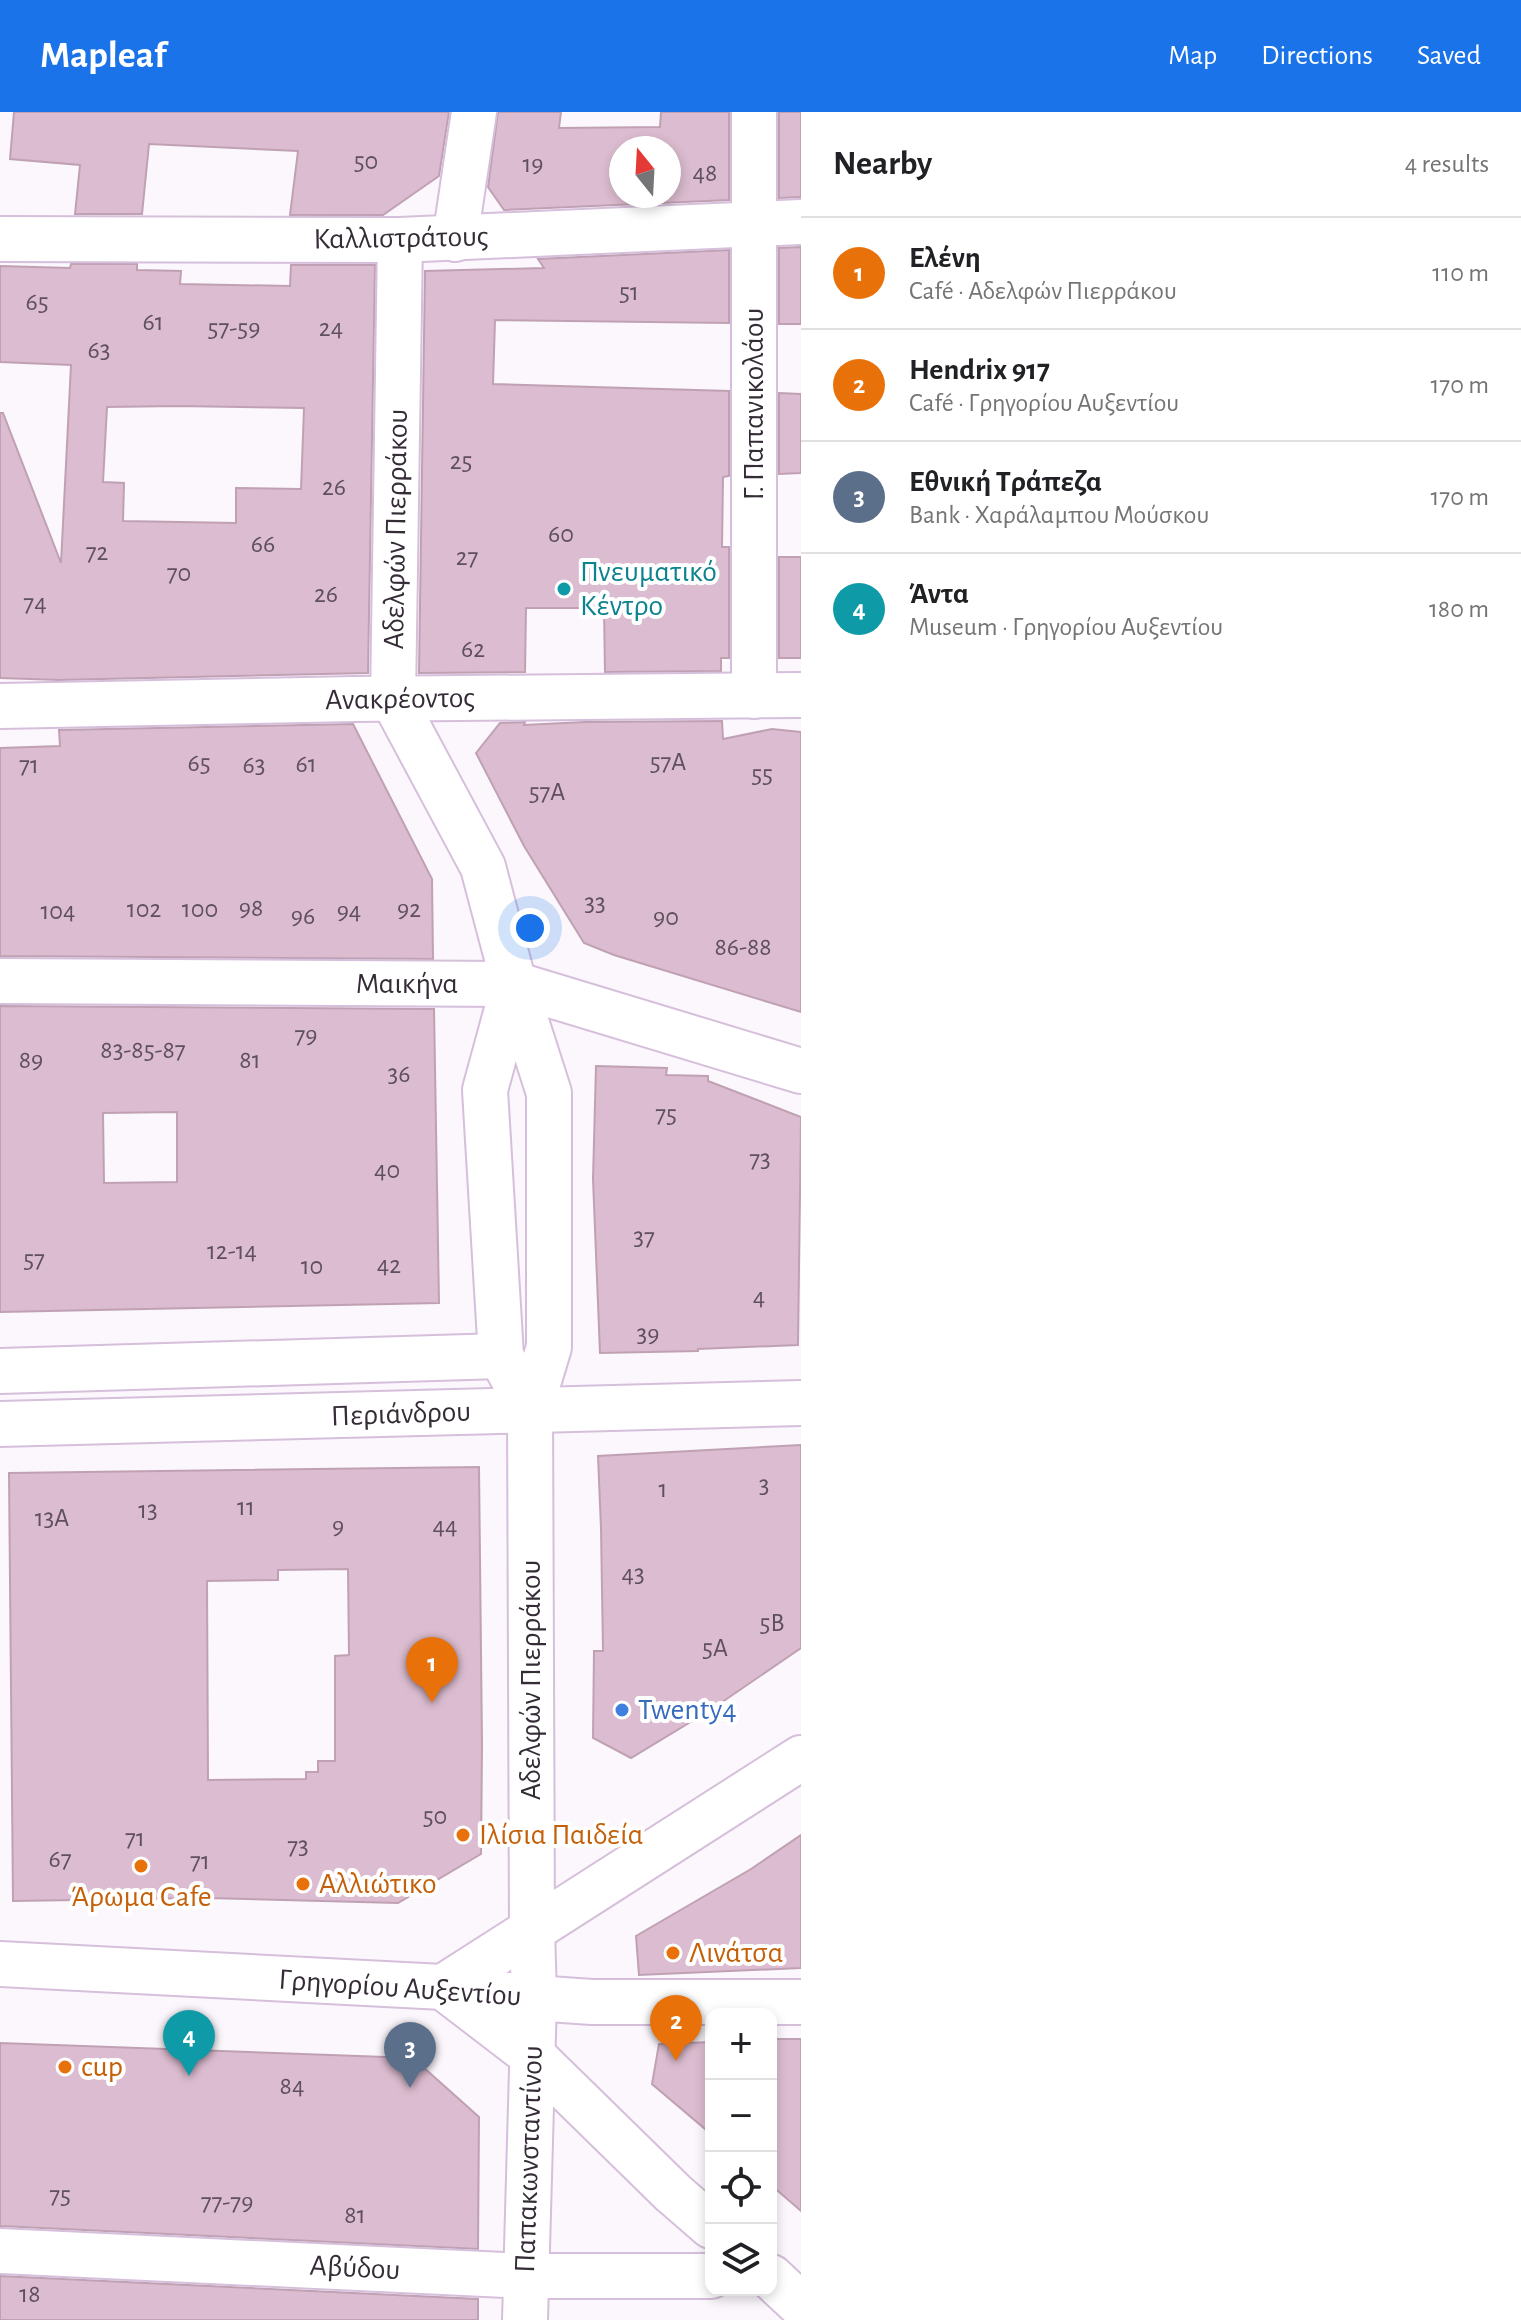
<!DOCTYPE html>
<html lang="en">
<head>
<meta charset="utf-8">
<style>
	:root { --surface:#fff; --page:#f6f6f6; --text:#202124; --muted:#757577; --line:#e0e0e0; --accent:#1a73e8 }
	body { margin:0; font-family:"Alegreya Sans",sans-serif; background:var(--page); color:var(--text) }
	.controls { position:absolute; right:24px; bottom:24px; display:grid; overflow:hidden; border-radius:16px; box-shadow:0 4px 12px #0003 }
	.controls button { width:72px; height:72px; display:grid; place-items:center; padding:0; border:0; border-bottom:2px solid var(--line); background:var(--surface); color:var(--text); font:40px sans-serif }
	.compass { position:absolute; left:609px; top:24px; width:72px; height:72px; border-radius:50%; background:var(--surface); box-shadow:0 4px 12px #0003; rotate:342deg }
	.you { position:absolute; left:530px; top:816px; width:28px; height:28px; margin:-20px; border:6px solid #fff; border-radius:50%; background:#1a73e8; box-shadow:0 0 0 12px #1a73e833 }
	.badge { display:grid; place-items:center; width:52px; height:52px; border-radius:50%; background:var(--accent); color:#fff; font-size:26px; font-weight:700 }
	.pin { position:absolute; translate:-50% -66px; filter:drop-shadow(0 2px 4px #0008) }
	.pin::after { content:''; position:absolute; top:42px; width:28px; height:24px; background:inherit; clip-path:polygon(0 0,100% 0,50% 100%) }
	.list { margin:0; padding:0; list-style:none }
	h2 { display:flex; justify-content:space-between; align-items:center; height:104px; margin:0; padding:0 32px; font-size:34px }
	h2 small { font-size:26px; font-weight:400; color:var(--muted) }
	.list li { display:grid; grid-template-columns:52px 1fr auto; gap:24px; align-items:center; box-sizing:border-box; height:112px; padding:0 32px; border-top:2px solid var(--line) }
	.list b { display:block; font-size:30px; white-space:nowrap }
	.list p { margin:0; font-size:26px; white-space:nowrap; color:var(--muted) }
	.list em { font-size:26px; font-style:normal; color:var(--muted) }
	.icon { flex:none; width:44px; height:44px; fill:none; stroke:currentColor; stroke-width:2; stroke-linecap:round; stroke-linejoin:round }
	.map { position:relative; flex:none; width:801px; height:2208px; overflow:hidden }
	header { display:flex; align-items:center; gap:48px; box-sizing:border-box; height:112px; padding:0 40px; background:var(--accent); color:#fff }
	header strong { font-size:38px }
	nav { display:flex; gap:44px; margin-inline-start:auto; font-size:28px }
	main { display:flex }
	aside { flex:1; background:var(--surface) }
	.map>svg:first-child { display:block }
	.building { fill:#dcbcd0; stroke:#c0a1b4; stroke-width:2; fill-rule:evenodd }
	.lines { fill:none; stroke-linecap:round; stroke-linejoin:round }
	.street-casing { stroke:#d6bfdb; stroke-width:48 }
	.secondary-casing { stroke:#d6bfdb; stroke-width:48 }
	.street { stroke:#fff; stroke-width:44 }
	.secondary { stroke:#fff; stroke-width:44 }
	.culture-dot { fill:#0f9aa8; stroke:#fff; stroke-width:3 }
	.shop-dot { fill:#3f7fe0; stroke:#fff; stroke-width:3 }
	.food-dot { fill:#e8710a; stroke:#fff; stroke-width:3 }
	.labels { text-anchor:middle; dominant-baseline:central; stroke-width:8; stroke-linejoin:round; paint-order:stroke }
	.number-label { font-size:26px; fill:#5f505d }
	.street-label { font-size:30px; fill:#352c37; stroke:#fff }
	.culture-label { font-size:30px; fill:#0d838f; stroke:#fff; text-anchor:start }
	.shop-label { font-size:30px; fill:#366cbe; stroke:#fff; text-anchor:start }
	.food-label { font-size:30px; fill:#c56008; stroke:#fff; text-anchor:start }
</style>
</head>
<body>
<header>
<strong>Mapleaf</strong>
<nav><a>Map</a><a>Directions</a><a>Saved</a></nav>
</header>
<main>
<div class="map">
<svg width="801" height="2208" viewBox="0 0 801 2208">
	<rect width="100%" height="100%" fill="#fbf7fc"/>
	<g class="building">
		<path d="M14,0H449L439,64L383,103H290L298,39L149,32L142,102H75L80,53L10,47Z"/>
		<path d="M498,0H561L559,16L660,15L661,0H729V88L504,98L488,75ZM621,36H669V84H621Z"/>
		<path d="M779,0H801V85L779,86Z"/>
		<path d="M801,135V212H779V136Z"/>
		<path d="M729,138V211L495,208L493,272L729,279V364L723,365L722,435H729V546H721V559L605,560L604,496H526L525,560L419,561L425,159L544,156L538,147Z"/>
		<path d="M71,152H137V158L181,159L180,172L290,174L291,153H375L368,561L59,568L0,566V301H3L61,451L71,253L0,250V154L70,156ZM178,294L304,296L301,377L236,376V411L123,409L124,371L103,370L107,295Z"/>
		<path d="M779,281L801,282V361L779,362Z"/>
		<rect x="779" y="445" width="22" height="101"/>
		<path d="M722,609L723,627L772,617L801,620V900L614,843L584,831L524,734L476,641L500,611L525,610L524,613L585,610Z"/>
		<path d="M353,612L432,767L433,847L0,844V636L60,634L59,618Z"/>
		<path d="M0,894L434,897L439,1191L0,1200ZM177,1000V1070L104,1071L103,1001Z"/>
		<path d="M596,954L667,956L666,963L708,964V969L801,1005L798,1233L698,1237V1239L600,1241L593,1067Z"/>
		<path d="M801,1333V1536L712,1597L631,1646L593,1626L594,1539H603L601,1416L598,1344Z"/>
		<path d="M479,1355L482,1633L481,1742L398,1791L208,1786L13,1789L9,1361ZM348,1457L349,1543L335,1544V1649H318V1660H306V1667L208,1668L207,1469L278,1468V1458Z"/>
		<path d="M801,1723V1856L639,1863L636,1824L751,1757Z"/>
		<path d="M771,1927H801V2099L771,2073Z"/>
		<path d="M711,1930V2022L652,1972L659,1932Z"/>
		<path d="M0,1931L413,1946L479,2005L478,2137L0,2114Z"/>
		<path d="M0,2164L478,2187V2208H0Z"/>
	</g>
	<g class="lines">
		<g class="street-casing">
			<g id="street">
				<path d="M754,0V584"/>
				<path d="M0,127L400,128L801,110"/>
				<path d="M455,127L474,0"/>
				<path d="M400,128L393,587L483,755L514,872L485,978L501,1244L530,1298"/>
				<path d="M0,594L355,587L801,583"/>
				<path d="M0,869L514,872L801,959"/>
				<path d="M514,872L549,981V1235L530,1298L532,1817L534,1886L525,2208"/>
				<path d="M0,1259L501,1244"/>
				<path d="M0,1312L801,1291"/>
				<path d="M443,1875L801,1646"/>
				<path d="M443,1875L534,1886L592,1890H801"/>
				<path d="M0,2139L526,2164H711"/>
			</g>
		</g>
		<g class="secondary-casing">
			<g id="secondary">
				<path d="M0,1852L443,1875L532,1943L673,2081L711,2114"/>
				<path d="M771,2165L801,2193"/>
			</g>
		</g>
		<use href="#street" class="street"/>
		<use href="#secondary" class="secondary"/>
	</g>
	<circle class="culture-dot" cx="564" cy="477" r="8"/>
	<circle class="shop-dot" cx="622" cy="1598" r="8"/>
	<g class="food-dot">
		<circle cx="463" cy="1723" r="8"/>
		<circle cx="141" cy="1754" r="8"/>
		<circle cx="303" cy="1772" r="8"/>
		<circle cx="673" cy="1841" r="8"/>
		<circle cx="65" cy="1955" r="8"/>
	</g>
	<g class="labels">
		<g class="number-label">
			<text x="366" y="49">50</text>
			<text x="533" y="52">19</text>
			<text x="705" y="61">48</text>
			<text x="629" y="180">51</text>
			<text x="37" y="190">65</text>
			<text x="153" y="210">61</text>
			<text x="234" y="216">57-59</text>
			<text x="331" y="216">24</text>
			<text x="99" y="238">63</text>
			<text x="461" y="349">25</text>
			<text x="334" y="375">26</text>
			<text x="561" y="422">60</text>
			<text x="263" y="432">66</text>
			<text x="97" y="440">72</text>
			<text x="467" y="445">27</text>
			<text x="179" y="461">70</text>
			<text x="326" y="482">26</text>
			<text x="35" y="491">74</text>
			<text x="473" y="537">62</text>
			<text x="668" y="650">57Α</text>
			<text x="199" y="651">65</text>
			<text x="306" y="652">61</text>
			<text x="29" y="653">71</text>
			<text x="254" y="653">63</text>
			<text x="762" y="662">55</text>
			<text x="547" y="680">57A</text>
			<text x="595" y="791">33</text>
			<text x="251" y="796">98</text>
			<text x="144" y="797">102</text>
			<text x="200" y="797">100</text>
			<text x="409" y="797">92</text>
			<text x="58" y="799">104</text>
			<text x="349" y="799">94</text>
			<text x="303" y="804">96</text>
			<text x="666" y="805">90</text>
			<text x="743" y="835">86-88</text>
			<text x="306" y="923">79</text>
			<text x="143" y="938">83-85-87</text>
			<text x="31" y="948">89</text>
			<text x="250" y="948">81</text>
			<text x="399" y="962">36</text>
			<text x="666" y="1002">75</text>
			<text x="760" y="1047">73</text>
			<text x="387" y="1058">40</text>
			<text x="644" y="1125">37</text>
			<text x="232" y="1139">12-14</text>
			<text x="34" y="1147">57</text>
			<text x="389" y="1153">42</text>
			<text x="312" y="1154">10</text>
			<text x="759" y="1185">4</text>
			<text x="648" y="1222">39</text>
			<text x="764" y="1373">3</text>
			<text x="663" y="1377">1</text>
			<text x="246" y="1395">11</text>
			<text x="148" y="1398">13</text>
			<text x="52" y="1406">13A</text>
			<text x="338" y="1414">9</text>
			<text x="445" y="1414">44</text>
			<text x="633" y="1462">43</text>
			<text x="772" y="1511">5Β</text>
			<text x="715" y="1536">5Α</text>
			<text x="435" y="1704">50</text>
			<text x="135" y="1726">71</text>
			<text x="298" y="1734">73</text>
			<text x="60" y="1747">67</text>
			<text x="200" y="1749">71</text>
			<text x="292" y="1974">84</text>
			<text x="60" y="2083">75</text>
			<text x="227" y="2090">77-79</text>
			<text x="355" y="2103">81</text>
			<text x="30" y="2182">18</text>
		</g>
		<g class="street-label">
			<text transform="translate(401 126) rotate(-1)">Καλλιστράτους</text>
			<text transform="translate(754 292) rotate(-90)">Γ. Παπανικολάου</text>
			<text transform="translate(396 417) rotate(-89)">Αδελφών Πιερράκου</text>
			<text transform="translate(400 587) rotate(-1)">Ανακρέοντος</text>
			<text x="407" y="872">Μαικήνα</text>
			<text transform="translate(401 1302) rotate(-2)">Περιάνδρου</text>
			<text transform="translate(531 1568) rotate(-90)">Αδελφών Πιερράκου</text>
			<text transform="translate(400 1876) rotate(4)">Γρηγορίου Αυξεντίου</text>
			<text transform="translate(529 2047) rotate(-88)">Παπακωνσταντίνου</text>
			<text transform="translate(355 2156) rotate(3)">Αβύδου</text>
		</g>
		<g class="culture-label">
			<text x="580" y="460">Πνευματικό<tspan x="580" dy="34">Κέντρο</tspan></text>
		</g>
		<g class="shop-label">
			<text x="638" y="1598">Twenty4</text>
		</g>
		<g class="food-label">
			<text x="479" y="1723">Ιλίσια Παιδεία</text>
			<text x="319" y="1772">Αλλιώτικο</text>
			<text x="141" y="1785" text-anchor="middle">Άρωμα Cafe</text>
			<text x="689" y="1841">Λινάτσα</text>
			<text x="81" y="1955">cup</text>
		</g>
	</g>
</svg>
<div class="controls">
<button>+</button>
<button>−</button>
<button><svg class="icon" aria-label="locate" viewBox="0 0 24 24"><circle cx="12" cy="12" r="6"/><path d="M12 2v4M12 18v4M2 12h4M18 12h4"/></svg></button>
<button><svg class="icon" aria-label="layers" viewBox="0 0 24 24"><path d="M12 4l9 5-9 5-9-5zM3 14l9 5 9-5"/></svg></button>
</div>
<svg class="compass" viewBox="-18 -18 36 36"><path d="M0-13l5 13h-10z" fill="#e53935"/><path d="M0 13l5-13h-10z" fill="#757577"/></svg>
<div class="you"></div>
<div class="pin badge" style="left:432px;top:1591px;background:#e8710a">1</div>
<div class="pin badge" style="left:676px;top:1949px;background:#e8710a">2</div>
<div class="pin badge" style="left:410px;top:1976px;background:#5c6f8a">3</div>
<div class="pin badge" style="left:189px;top:1964px;background:#0f9aa8">4</div>
</div>
<aside>
<h2>Nearby<small>4 results</small></h2>
<ul class="list">
<li><span class="badge" style="background:#e8710a">1</span><div><b>Ελένη</b><p>Café · Αδελφών Πιερράκου</p></div><em>110 m</em></li>
<li><span class="badge" style="background:#e8710a">2</span><div><b>Hendrix 917</b><p>Café · Γρηγορίου Αυξεντίου</p></div><em>170 m</em></li>
<li><span class="badge" style="background:#5c6f8a">3</span><div><b>Εθνική Τράπεζα</b><p>Bank · Χαράλαμπου Μούσκου</p></div><em>170 m</em></li>
<li><span class="badge" style="background:#0f9aa8">4</span><div><b>Άντα</b><p>Museum · Γρηγορίου Αυξεντίου</p></div><em>180 m</em></li>
</ul>
</aside>
</main>
</body>
</html>
